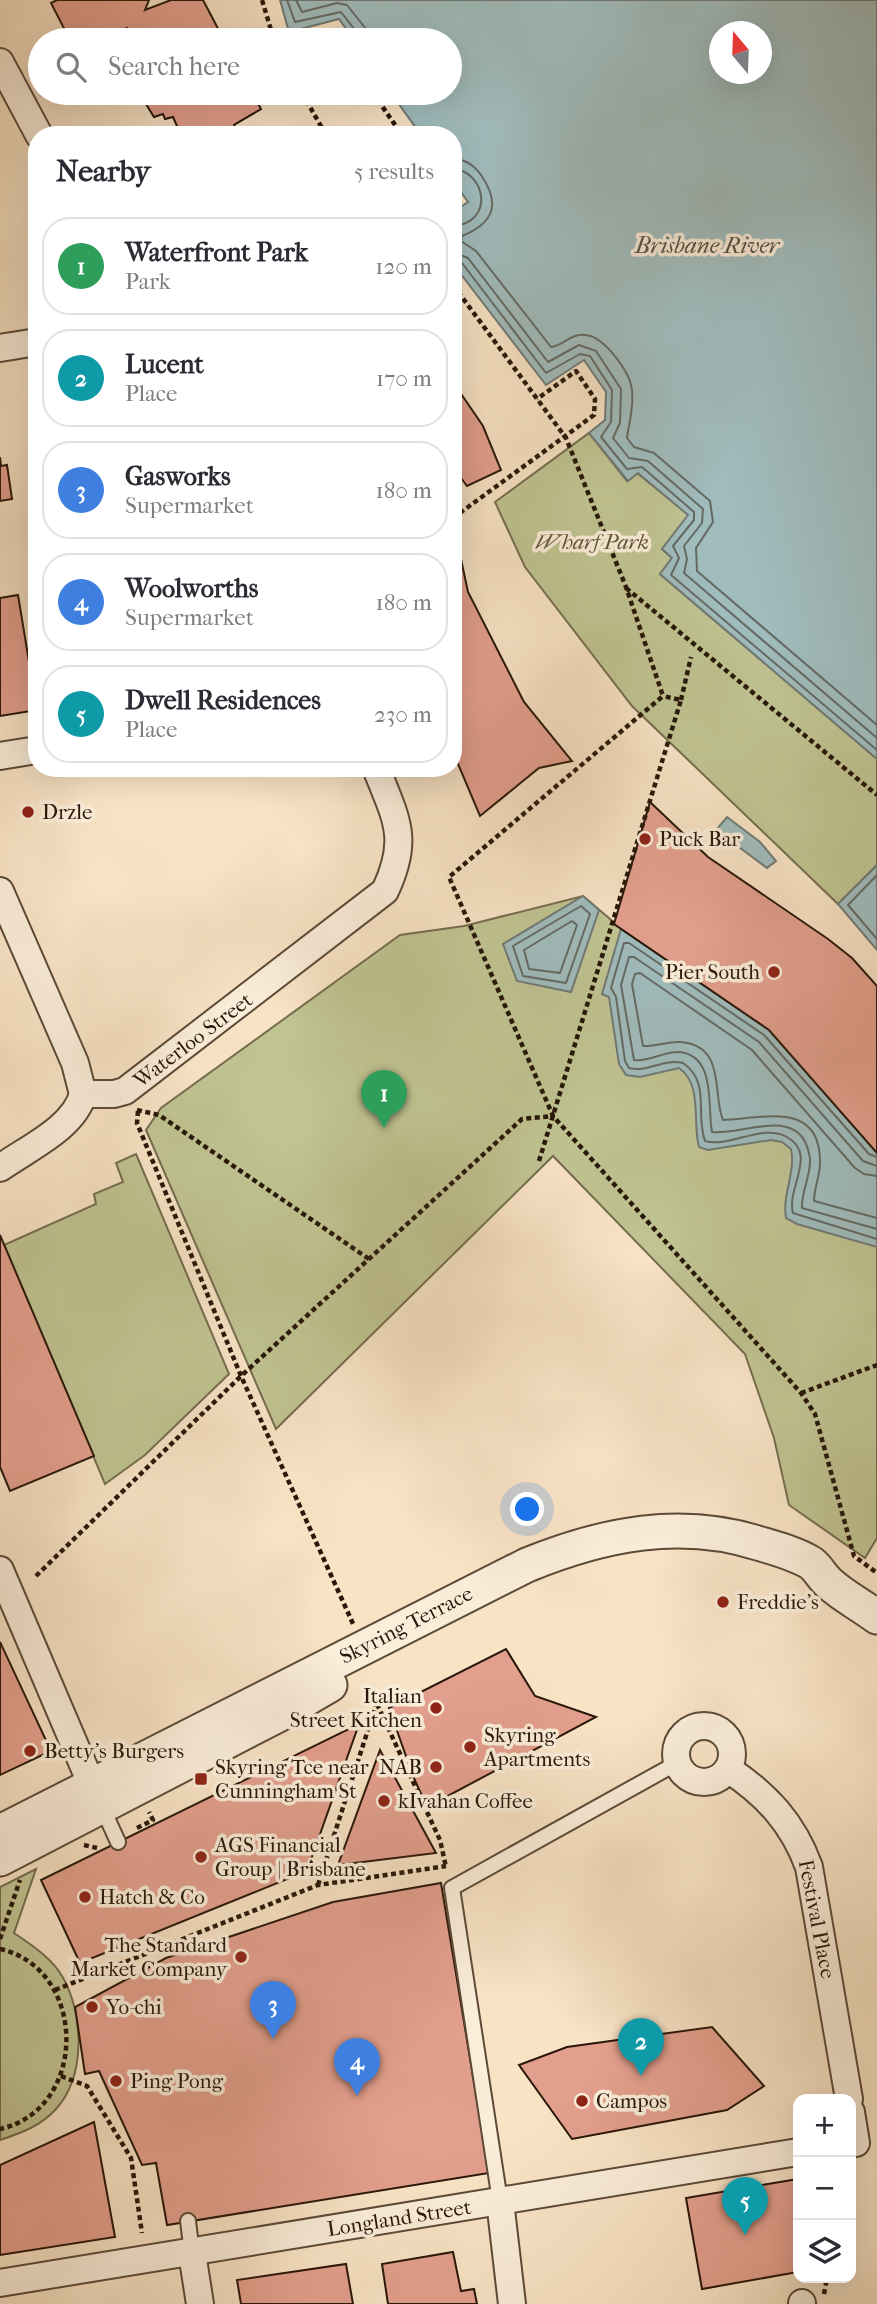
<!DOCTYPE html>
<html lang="en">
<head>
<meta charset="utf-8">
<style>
	:root { --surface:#fff; --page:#f2f2f3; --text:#2b2b33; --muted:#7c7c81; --line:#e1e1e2; --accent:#0b8043 }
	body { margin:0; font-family:"IM FELL French Canon",serif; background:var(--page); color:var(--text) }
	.controls { position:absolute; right:21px; bottom:21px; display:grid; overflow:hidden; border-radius:14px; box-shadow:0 7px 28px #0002 }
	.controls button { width:63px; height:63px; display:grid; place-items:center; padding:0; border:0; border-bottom:2px solid var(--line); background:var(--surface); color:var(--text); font:35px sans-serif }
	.compass { position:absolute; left:709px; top:21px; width:63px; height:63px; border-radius:50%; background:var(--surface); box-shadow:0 7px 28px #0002; rotate:341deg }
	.you { position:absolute; left:528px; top:1510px; width:24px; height:24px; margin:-18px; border:5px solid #fff; border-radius:50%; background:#1a73e8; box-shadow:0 0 0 10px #1a73e833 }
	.badge { display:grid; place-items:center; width:46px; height:46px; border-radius:50%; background:var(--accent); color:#fff; font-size:23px; font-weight:700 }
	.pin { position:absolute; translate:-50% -58px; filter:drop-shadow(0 2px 4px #0008) }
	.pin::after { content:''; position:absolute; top:37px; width:24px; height:21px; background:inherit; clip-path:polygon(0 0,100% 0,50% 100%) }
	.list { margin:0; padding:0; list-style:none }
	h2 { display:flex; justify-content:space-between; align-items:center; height:91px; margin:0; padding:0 28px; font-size:30px }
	h2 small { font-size:23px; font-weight:400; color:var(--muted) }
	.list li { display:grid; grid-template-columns:46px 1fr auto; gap:21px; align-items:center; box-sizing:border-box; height:98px; margin:0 14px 14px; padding:0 14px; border:2px solid var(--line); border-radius:28px }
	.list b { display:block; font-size:26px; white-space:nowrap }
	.list p { margin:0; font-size:23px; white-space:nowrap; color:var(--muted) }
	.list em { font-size:23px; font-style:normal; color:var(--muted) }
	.icon { flex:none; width:38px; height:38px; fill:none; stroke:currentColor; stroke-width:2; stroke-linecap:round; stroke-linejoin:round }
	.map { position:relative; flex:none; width:877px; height:2304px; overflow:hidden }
	.search { position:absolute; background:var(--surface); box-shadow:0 7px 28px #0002; left:28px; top:28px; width:434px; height:77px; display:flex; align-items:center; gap:18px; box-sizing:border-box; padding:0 24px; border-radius:38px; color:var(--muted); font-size:26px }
	.panel { position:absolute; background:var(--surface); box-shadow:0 7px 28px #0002; left:28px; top:126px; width:434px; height:651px; border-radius:28px }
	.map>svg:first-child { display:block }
	.green { fill:#c0c392; stroke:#746d4e; stroke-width:2 }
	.water { fill:#a0bcbd; stroke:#707a75; stroke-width:2; fill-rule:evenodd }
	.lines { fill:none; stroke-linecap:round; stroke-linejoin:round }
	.shore { stroke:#646a63; stroke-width:2 }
	.building { fill:#e39f8d; stroke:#281709; stroke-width:2 }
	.service-casing { stroke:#5c4a38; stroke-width:18 }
	.minor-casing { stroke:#5c4a38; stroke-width:30 }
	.tertiary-casing { stroke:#5c4a38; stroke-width:37 }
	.path { stroke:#281709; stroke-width:4.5; stroke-dasharray:5 3.5; stroke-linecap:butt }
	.service { stroke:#faedd9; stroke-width:14 }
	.minor { stroke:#faedd9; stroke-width:26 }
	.tertiary { stroke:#faedd9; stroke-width:33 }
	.poi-dot { fill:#8f2418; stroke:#faedd9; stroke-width:2.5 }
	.labels { text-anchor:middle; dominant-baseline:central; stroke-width:7; stroke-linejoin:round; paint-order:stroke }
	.park-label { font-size:21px; font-style:italic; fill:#5d5339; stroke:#faedd9 }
	.poi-label { font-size:21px; fill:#281709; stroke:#faedd9; text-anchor:start }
	.street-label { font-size:21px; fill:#281709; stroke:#faedd9 }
	.water-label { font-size:23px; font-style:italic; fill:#525148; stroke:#faedd9 }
</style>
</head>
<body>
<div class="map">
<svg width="877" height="2304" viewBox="0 0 877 2304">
	<rect width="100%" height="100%" fill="#f8e3c5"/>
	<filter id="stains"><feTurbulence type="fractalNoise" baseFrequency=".00286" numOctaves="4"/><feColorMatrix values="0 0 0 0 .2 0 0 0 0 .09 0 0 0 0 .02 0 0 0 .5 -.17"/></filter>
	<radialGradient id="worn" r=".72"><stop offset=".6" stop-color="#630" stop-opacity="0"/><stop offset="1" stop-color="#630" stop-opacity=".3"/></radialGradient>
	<g class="green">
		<path d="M589,433L627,481L637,473L689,515L662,549L672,558L660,574L877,759V865L838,904L632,706L525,567L495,502Z"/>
		<path d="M583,896L623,930L769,1030L877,1153V1538L865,1558L789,1505L774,1438L745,1354L553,1156L276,1429L146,1130L161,1108L400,935L464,926Z"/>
		<path d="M136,1154L229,1374L145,1455L105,1484L4,1245L96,1204L94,1194L123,1182L116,1163Z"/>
		<path d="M36,1869L14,1933C30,1944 52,1958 62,1976C84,2013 86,2076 56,2109C41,2126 21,2133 0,2140V1887Z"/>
	</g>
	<g class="water">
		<path d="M280,0H877V759L660,574L672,558L662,549L688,515L638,473L628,481L589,433L605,420L606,392L584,360L546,385L453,264V212L468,202L453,181V135H421L391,93H450V40H354L339,19L289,32ZM720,32H762V74H720Z"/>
		<path d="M727,817L760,842L776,861L767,868L716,830Z"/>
		<path d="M877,865V950L838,904Z"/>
		<path d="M583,896L599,910L571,992L517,981L503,944Z"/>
		<path d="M621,929L769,1030L877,1153V1247L797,1224L786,1218C782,1194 796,1172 791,1149L782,1142L771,1140L708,1150L699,1147C692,1121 703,1085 679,1068L640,1077L626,1075L619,1064L609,997L602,994Z"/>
	</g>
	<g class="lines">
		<g class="shore">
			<path d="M287,0L295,22L341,12L358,34L360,40"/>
			<path d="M296,0L302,12L337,3L347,5L366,29L368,40"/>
			<path d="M453,159C466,159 474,165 481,175C501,204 494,223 462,236L461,241L476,251L551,347C563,346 571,333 585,335C604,336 630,372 632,390C634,407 629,423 627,438L634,447L654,453L710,501L713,522L696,548L697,571L877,725"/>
			<path d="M453,169C486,171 495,223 453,226"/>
			<path d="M453,252L468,258L548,362L579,345L596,351L621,389L620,423L613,438L629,458L648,461L703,509L702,523L684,546L687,559L684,573L877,738"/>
			<path d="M453,260L462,263L546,373L580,354L590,356L612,390L611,422L601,437L627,469L642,467L694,512V520L673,546L679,558L671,575L877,750"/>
			<path d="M877,875L848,905L877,939"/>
			<path d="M581,906L590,914L566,983L523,976L513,946Z"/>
			<path d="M572,921L577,925L560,973L529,969L524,950Z"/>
			<path d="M877,1157L869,1154L764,1035L629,943H624L611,988L616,997L625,1061L629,1068C647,1073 664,1058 683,1063C711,1082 695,1114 705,1141C730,1148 762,1123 787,1137C818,1154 786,1189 793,1213L877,1239"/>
			<path d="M877,1166L863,1161L759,1042L634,957H629L621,985L634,1060C648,1062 663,1052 678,1052C717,1054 707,1108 712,1132C746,1135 803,1103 810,1159C811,1176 801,1192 802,1208L877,1229"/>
			<path d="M877,1176L864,1174L855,1168L752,1050L640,973L635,974L632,984L643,1046C655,1047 668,1041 681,1042C727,1046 712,1096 723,1120C761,1119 821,1099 820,1163C820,1176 814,1188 814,1201L877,1218"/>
		</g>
	</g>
	<g class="building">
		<path d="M57,0H149L145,10L171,0H203L224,40H133L127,28L96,40H70L51,3Z"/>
		<path d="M147,93H253L261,109L234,125L239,135H181L173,117L165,119L163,114L154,117L141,96Z"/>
		<path d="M453,382L483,426L501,470L467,486L461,478L453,483Z"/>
		<path d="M0,457L1,466L7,465L12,499L0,501Z"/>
		<path d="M455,531L468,592L524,702L572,761L539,768L480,816L453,752Z"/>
		<path d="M18,595L37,710L0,716V598Z"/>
		<path d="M650,802L708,857L828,939L852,958L877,986V1153L769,1030L614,924Z"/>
		<path d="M0,1235L94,1456L10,1491L0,1467Z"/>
		<path d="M0,1642L51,1751L0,1775Z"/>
		<path d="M506,1649L535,1696L596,1717L427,1807L413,1776L389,1708Z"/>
		<path d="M359,1724L307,1871L80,1963L41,1880Z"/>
		<path d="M380,1750L436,1853L338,1865Z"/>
		<path d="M441,1883L489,2173L167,2225L156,2163L142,2165L99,2071L85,2074L75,2007L166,1958L333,1902Z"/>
		<path d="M712,2027L764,2086L727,2110L572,2139L519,2065L567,2047Z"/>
		<path d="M94,2122L115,2237L0,2255V2165Z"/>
		<path d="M798,2179V2272L702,2289L686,2198Z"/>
		<path d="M453,2252L461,2291L474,2289L477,2304H388L382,2264Z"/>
		<path d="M346,2264L353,2304H241L237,2280Z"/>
	</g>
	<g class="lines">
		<g class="service-casing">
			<g id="service">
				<path d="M102,1807L118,1842"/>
				<path d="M500,2201L452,1888L677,1763"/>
				<path d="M188,2221L192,2253"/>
			</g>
		</g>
		<g class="minor-casing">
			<g id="minor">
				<path d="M0,62L39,135"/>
				<path d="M0,348L37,342"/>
				<path d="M0,756L37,750"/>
				<path d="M0,891L75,1063L83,1094"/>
				<path d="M83,1094H114L125,1091L385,891C410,838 396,819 376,768"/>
				<path d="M0,1168C28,1148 74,1128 83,1094"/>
				<path d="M0,1570L99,1802"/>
				<circle cx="704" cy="1754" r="28"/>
				<path d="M728,1769C767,1795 793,1823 809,1867L849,2099"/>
				<path d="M851,2112L856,2143"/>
				<path d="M500,2201L512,2304"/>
				<path d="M192,2253L200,2304"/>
				<path d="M0,2283L798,2152"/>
				<path d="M802,2304V2303"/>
			</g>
		</g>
		<g class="tertiary-casing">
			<g id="tertiary">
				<path d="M0,1832L527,1565C603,1534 681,1518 761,1544C778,1549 796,1554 811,1563C818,1568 822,1577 829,1583C843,1596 861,1605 877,1617"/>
				<path d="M0,1859L282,1713L330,1685"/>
			</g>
		</g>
		<g class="path">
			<path d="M262,0L274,40"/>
			<path d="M305,40L331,34L336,40"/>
			<path d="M302,93L326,135"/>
			<path d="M373,93L402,135"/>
			<path d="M453,285L566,438L626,587L663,696L449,877L553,1116L801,1393L815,1414L854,1556L877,1573"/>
			<path d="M453,518L594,415L595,399L576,371L537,399"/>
			<path d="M626,588L877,795"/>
			<path d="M681,700L691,657"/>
			<path d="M137,1110L159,1115L369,1259"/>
			<path d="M138,1111L137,1123L241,1376L354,1626"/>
			<path d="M539,1161L681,700L663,696"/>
			<path d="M801,1393L877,1365"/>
			<path d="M36,1576L241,1376L522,1119L553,1116"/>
			<path d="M377,1704L440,1840L446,1867"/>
			<path d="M137,1828L153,1820L149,1812"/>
			<path d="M84,1845L97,1848"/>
			<path d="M318,1885L376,1705"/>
			<path d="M0,1939L20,1880"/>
			<path d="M0,1949C88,1969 89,2109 0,2129"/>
			<path d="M55,1990L318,1885L446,1866"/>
			<path d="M61,2076L87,2086L131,2158L142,2233"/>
			<path d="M824,2294L827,2278"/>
		</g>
		<use href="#service" class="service"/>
		<use href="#minor" class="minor"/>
		<use href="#tertiary" class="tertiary"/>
	</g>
	<g class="poi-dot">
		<circle cx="28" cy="812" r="7"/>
		<circle cx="645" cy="839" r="7"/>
		<circle cx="774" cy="972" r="7"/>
		<circle cx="723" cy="1602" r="7"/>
		<circle cx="436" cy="1708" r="7"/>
		<circle cx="470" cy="1747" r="7"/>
		<circle cx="30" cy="1751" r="7"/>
		<circle cx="436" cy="1767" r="7"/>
		<rect x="194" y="1772" width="14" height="14" rx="3.5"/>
		<circle cx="384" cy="1801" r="7"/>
		<circle cx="201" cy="1857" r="7"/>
		<circle cx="85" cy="1897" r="7"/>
		<circle cx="241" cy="1957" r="7"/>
		<circle cx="92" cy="2007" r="7"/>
		<circle cx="116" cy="2081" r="7"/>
		<circle cx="582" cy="2101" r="7"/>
	</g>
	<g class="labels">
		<g class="park-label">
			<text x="592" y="542">Wharf Park</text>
		</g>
		<g class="poi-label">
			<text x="42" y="812">Drzle</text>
			<text x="659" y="839">Puck Bar</text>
			<text x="760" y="972" text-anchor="end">Pier South</text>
			<text x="737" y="1602">Freddie's</text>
			<text x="422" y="1696" text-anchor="end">Italian<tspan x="422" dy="24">Street Kitchen</tspan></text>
			<text x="484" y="1735">Skyring<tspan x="484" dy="24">Apartments</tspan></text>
			<text x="44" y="1751">Betty's Burgers</text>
			<text x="215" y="1767">Skyring Tce near<tspan x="215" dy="24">Cunningham St</tspan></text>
			<text x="422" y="1767" text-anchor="end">NAB</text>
			<text x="398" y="1801">kIvahan Coffee</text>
			<text x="215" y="1845">AGS Financial<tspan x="215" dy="24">Group | Brisbane</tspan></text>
			<text x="99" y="1897">Hatch &amp; Co</text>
			<text x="227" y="1945" text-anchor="end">The Standard<tspan x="227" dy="24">Market Company</tspan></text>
			<text x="106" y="2007">Yo-chi</text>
			<text x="130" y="2081">Ping Pong</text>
			<text x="596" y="2101">Campos</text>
		</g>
		<g class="street-label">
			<text transform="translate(193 1040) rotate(-37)">Waterloo Street</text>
			<text transform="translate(406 1625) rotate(-27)">Skyring Terrace</text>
			<text transform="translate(817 1919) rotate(79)">Festival Place</text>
			<text transform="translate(399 2218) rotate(-9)">Longland Street</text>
		</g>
		<g class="water-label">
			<text x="707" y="245">Brisbane River</text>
		</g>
	</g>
	<rect width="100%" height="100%" filter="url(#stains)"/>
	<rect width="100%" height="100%" fill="url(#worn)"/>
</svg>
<div class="controls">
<button>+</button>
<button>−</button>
<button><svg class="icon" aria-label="layers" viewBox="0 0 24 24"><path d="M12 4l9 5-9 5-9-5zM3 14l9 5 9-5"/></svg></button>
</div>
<svg class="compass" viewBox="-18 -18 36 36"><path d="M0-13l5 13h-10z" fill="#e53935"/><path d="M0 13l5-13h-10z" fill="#7c7c81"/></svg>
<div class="you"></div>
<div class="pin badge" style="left:384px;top:1128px;background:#2e9e5b">1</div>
<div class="pin badge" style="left:641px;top:2076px;background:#0f9aa8">2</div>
<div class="pin badge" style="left:273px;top:2039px;background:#3f7fe0">3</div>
<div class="pin badge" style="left:357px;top:2096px;background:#3f7fe0">4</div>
<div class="pin badge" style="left:745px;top:2235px;background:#0f9aa8">5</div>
<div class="search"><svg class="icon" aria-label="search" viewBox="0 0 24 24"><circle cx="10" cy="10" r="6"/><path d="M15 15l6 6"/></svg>Search here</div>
<section class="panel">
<h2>Nearby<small>5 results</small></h2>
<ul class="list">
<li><span class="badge" style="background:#2e9e5b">1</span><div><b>Waterfront Park</b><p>Park</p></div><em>120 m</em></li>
<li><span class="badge" style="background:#0f9aa8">2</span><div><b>Lucent</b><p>Place</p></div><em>170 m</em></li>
<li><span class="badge" style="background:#3f7fe0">3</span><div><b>Gasworks</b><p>Supermarket</p></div><em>180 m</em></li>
<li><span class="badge" style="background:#3f7fe0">4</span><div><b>Woolworths</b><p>Supermarket</p></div><em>180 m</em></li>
<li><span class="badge" style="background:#0f9aa8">5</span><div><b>Dwell Residences</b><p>Place</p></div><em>230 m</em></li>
</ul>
</section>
</div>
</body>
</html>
